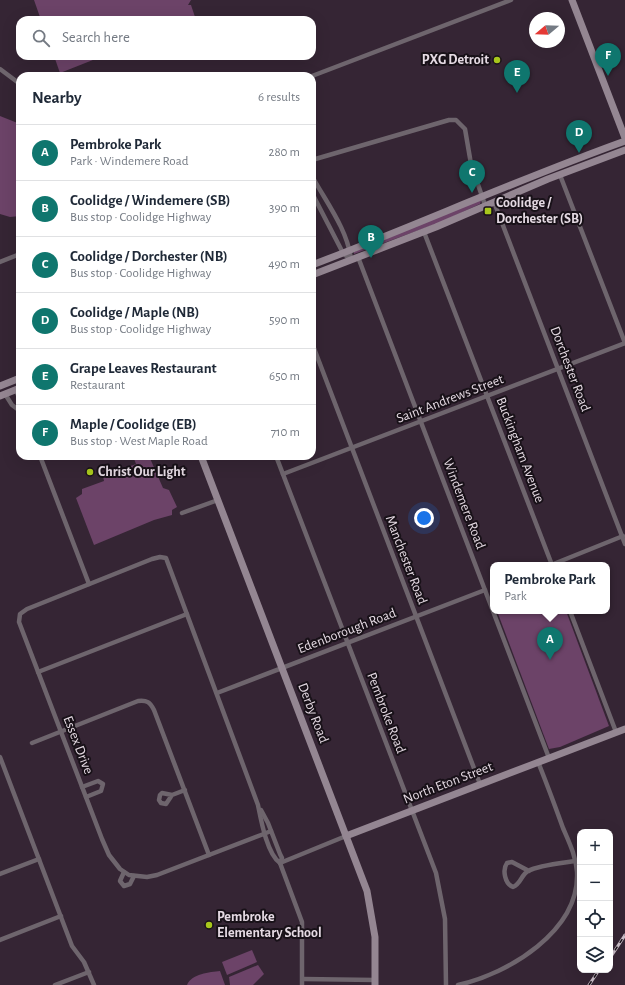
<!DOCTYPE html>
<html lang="en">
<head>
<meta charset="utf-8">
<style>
	:root { --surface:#fff; --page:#f6f6f7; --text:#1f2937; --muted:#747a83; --line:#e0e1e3; --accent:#0f766e }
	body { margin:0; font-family:"Alegreya Sans",sans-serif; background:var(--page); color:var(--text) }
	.controls { position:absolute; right:12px; bottom:12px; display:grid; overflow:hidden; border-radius:8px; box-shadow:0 4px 16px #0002 }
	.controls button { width:36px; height:36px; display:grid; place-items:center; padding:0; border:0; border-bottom:1px solid var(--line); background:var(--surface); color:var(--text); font:20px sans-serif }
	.compass { position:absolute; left:529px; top:12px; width:36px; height:36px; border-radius:50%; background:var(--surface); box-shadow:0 4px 16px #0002; rotate:251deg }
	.you { position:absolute; left:424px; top:518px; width:14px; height:14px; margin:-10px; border:3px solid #fff; border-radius:50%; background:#1a73e8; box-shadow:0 0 0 6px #1a73e833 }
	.badge { display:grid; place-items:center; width:26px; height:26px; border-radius:50%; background:var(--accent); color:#fff; font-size:13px; font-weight:700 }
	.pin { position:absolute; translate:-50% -33px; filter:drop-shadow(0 1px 2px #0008) }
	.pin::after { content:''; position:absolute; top:21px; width:14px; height:12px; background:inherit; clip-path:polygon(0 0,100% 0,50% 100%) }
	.popup { position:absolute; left:490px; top:562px; width:120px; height:52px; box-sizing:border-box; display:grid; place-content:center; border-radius:8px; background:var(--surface); filter:drop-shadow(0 1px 3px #0005); font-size:13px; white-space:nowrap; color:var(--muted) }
	.popup b { font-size:15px; color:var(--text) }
	.popup::after { content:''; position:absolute; left:50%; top:100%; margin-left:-8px; border:8px solid transparent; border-top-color:var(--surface) }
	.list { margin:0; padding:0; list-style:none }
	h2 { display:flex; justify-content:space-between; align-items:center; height:52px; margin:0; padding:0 16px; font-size:17px }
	h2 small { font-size:13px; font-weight:400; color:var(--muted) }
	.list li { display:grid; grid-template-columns:26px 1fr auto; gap:12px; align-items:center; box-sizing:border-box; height:56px; padding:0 16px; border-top:1px solid var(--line) }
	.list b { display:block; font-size:15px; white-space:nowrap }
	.list p { margin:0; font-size:13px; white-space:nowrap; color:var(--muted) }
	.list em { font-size:13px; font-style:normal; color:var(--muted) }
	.icon { flex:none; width:22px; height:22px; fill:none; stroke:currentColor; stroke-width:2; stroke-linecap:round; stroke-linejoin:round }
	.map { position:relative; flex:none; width:625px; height:985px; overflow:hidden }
	.search { position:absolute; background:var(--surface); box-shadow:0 4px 16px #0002; left:16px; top:16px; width:300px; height:44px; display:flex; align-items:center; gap:10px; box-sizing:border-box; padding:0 14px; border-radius:12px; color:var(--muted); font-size:15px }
	.panel { position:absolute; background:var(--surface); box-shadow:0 4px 16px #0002; left:16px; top:72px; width:300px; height:388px; border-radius:12px }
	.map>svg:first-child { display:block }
	.green { fill:#6c4368 }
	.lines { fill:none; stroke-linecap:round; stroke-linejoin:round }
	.street { stroke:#6e656d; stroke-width:4.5 }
	.secondary { stroke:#948692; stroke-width:7 }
	.rail-casing { stroke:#cbbfc9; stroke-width:3 }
	.rail { stroke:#181118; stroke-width:1.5; stroke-dasharray:4.5; stroke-linecap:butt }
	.poi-dot { fill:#a8c71c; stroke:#181118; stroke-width:1.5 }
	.labels { text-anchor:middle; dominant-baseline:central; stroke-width:4; stroke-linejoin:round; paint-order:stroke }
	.poi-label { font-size:14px; font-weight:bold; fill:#e5dae3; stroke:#181118; text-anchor:start }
	.street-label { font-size:14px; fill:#e5dae3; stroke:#181118 }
</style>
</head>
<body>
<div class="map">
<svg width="625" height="985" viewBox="0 0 625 985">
	<rect width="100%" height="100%" fill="#352534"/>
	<g class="green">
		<path d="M34,0H191L188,5H191L196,20H41Z"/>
		<path d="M54,56H103L60,73Z"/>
		<path d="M0,116L20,124V216L10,217L0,214Z"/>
		<path d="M479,200L481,201L480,204L441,222L354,254V252Z"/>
		<path d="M133,456H149L163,488L169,490L177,507L172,510V515L154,520L94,545L76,498L82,494V489L104,481L103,476L136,464Z"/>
		<path d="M497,611H566L609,726L560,747L549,749Z"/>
		<path d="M252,950L257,962L227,975L222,962Z"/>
		<path d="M258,965L264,974L253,985H230L229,977Z"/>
		<path d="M220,971L225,985H187C191,974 210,972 220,971Z"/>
	</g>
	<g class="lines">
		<g class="street">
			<path d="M0,69L20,84"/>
			<path d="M312,76L511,0"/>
			<path d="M312,160L449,120H456L465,129L471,164L485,205"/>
			<path d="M560,175L625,343"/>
			<path d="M312,176C326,202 348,230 351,260"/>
			<path d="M312,193L343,253L351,260"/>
			<path d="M494,202L625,544"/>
			<path d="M424,232L552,565"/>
			<path d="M358,257L549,758"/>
			<path d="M0,262L20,254"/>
			<path d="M312,343L480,784"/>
			<path d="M16,390L20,400"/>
			<path d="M5,394L12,405L20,411"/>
			<path d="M40,456L89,584"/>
			<path d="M276,456L436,873L445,919L446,985"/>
			<path d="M283,474L625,343"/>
			<path d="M182,513L218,500"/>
			<path d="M551,565L623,536"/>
			<path d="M570,611L616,732"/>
			<path d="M38,672L187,614"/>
			<path d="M217,693L485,590"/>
			<path d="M32,743L138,701C147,700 150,702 154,710L209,855"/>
			<path d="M0,757L72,946L84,962L94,985"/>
			<path d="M82,787L98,781L103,784L101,791L86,797"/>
			<path d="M172,795L162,793L160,795L159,800L161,803L166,804L172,795L185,790"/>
			<path d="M261,810L268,823L280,854L282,858L280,863L302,922V985"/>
			<path d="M271,831L261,835L157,875L147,877L129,875L120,869L109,855L102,839L19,622L20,614L27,609L152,559L160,557L166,558L258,805C261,820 267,854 280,863"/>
			<path d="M280,863L346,836"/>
			<path d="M529,871L512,862L507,863C502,870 505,884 513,887C521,884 521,875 528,871C539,865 562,863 575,861"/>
			<path d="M124,872L120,881L124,886L130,884L134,876"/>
			<path d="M0,874L39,859"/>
			<path d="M0,940L61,916"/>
			<path d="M303,979L375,980"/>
			<path d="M55,985L89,972"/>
			<path d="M458,985C508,974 580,931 577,872C576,856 569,842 563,828C555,806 547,784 538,762"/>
		</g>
		<g class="secondary">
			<path d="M572,0L625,138"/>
			<path d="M312,265C417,225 519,179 625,141"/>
			<path d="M312,275L436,227L548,179L625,150"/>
			<path d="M0,386L20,378"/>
			<path d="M0,396L20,388"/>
			<path d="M201,456L367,891L375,937V985"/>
			<path d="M346,836L625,729"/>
		</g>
		<g class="rail-casing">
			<g id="rail">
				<path d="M610,958L625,935"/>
				<path d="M589,985L599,970"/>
			</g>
		</g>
		<use href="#rail" class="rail"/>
	</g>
	<g class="poi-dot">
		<circle cx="497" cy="60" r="4"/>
		<rect x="484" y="207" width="8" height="8" rx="2"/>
		<circle cx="90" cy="472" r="4"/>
		<circle cx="209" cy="925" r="4"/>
	</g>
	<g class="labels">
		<g class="poi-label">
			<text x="489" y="60" text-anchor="end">PXG Detroit</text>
			<text x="496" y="203">Coolidge /<tspan x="496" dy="16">Dorchester (SB)</tspan></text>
			<text x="98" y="472">Christ Our Light</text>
			<text x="217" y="917">Pembroke<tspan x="217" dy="16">Elementary School</tspan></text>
		</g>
		<g class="street-label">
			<text transform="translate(570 369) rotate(69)">Dorchester Road</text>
			<text transform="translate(450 399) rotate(-21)">Saint Andrews Street</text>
			<text transform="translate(520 450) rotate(69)">Buckingham Avenue</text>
			<text transform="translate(464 504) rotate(69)">Windemere Road</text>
			<text transform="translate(406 560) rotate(69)">Manchester Road</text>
			<text transform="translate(347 631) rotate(-21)">Edenborough Road</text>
			<text transform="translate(313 713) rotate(69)">Derby Road</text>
			<text transform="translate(386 713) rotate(69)">Pembroke Road</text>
			<text transform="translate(78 745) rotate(69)">Essex Drive</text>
			<text transform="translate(448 783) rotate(-21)">North Eton Street</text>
		</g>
	</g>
</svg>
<div class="controls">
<button>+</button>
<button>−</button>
<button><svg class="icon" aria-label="locate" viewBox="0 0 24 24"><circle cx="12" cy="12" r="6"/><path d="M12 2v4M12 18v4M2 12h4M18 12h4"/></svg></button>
<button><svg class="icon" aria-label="layers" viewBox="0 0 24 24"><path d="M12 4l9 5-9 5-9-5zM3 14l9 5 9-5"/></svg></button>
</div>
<svg class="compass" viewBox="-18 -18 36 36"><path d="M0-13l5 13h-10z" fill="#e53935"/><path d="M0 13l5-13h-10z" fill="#747a83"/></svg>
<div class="you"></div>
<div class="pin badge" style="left:550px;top:660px">A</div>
<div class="popup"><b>Pembroke Park</b>Park</div>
<div class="pin badge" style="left:371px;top:258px">B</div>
<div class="pin badge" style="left:472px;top:193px">C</div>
<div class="pin badge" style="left:579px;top:153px">D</div>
<div class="pin badge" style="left:517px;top:93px">E</div>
<div class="pin badge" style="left:608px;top:76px">F</div>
<div class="search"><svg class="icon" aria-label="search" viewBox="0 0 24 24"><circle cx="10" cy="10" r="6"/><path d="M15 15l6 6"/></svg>Search here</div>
<section class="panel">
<h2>Nearby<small>6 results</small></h2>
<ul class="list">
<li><span class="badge">A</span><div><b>Pembroke Park</b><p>Park · Windemere Road</p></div><em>280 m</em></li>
<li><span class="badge">B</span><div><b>Coolidge / Windemere (SB)</b><p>Bus stop · Coolidge Highway</p></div><em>390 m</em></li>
<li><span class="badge">C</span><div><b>Coolidge / Dorchester (NB)</b><p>Bus stop · Coolidge Highway</p></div><em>490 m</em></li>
<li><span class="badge">D</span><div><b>Coolidge / Maple (NB)</b><p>Bus stop · Coolidge Highway</p></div><em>590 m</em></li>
<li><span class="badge">E</span><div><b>Grape Leaves Restaurant</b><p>Restaurant</p></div><em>650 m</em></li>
<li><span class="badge">F</span><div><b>Maple / Coolidge (EB)</b><p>Bus stop · West Maple Road</p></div><em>710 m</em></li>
</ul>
</section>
</div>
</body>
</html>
